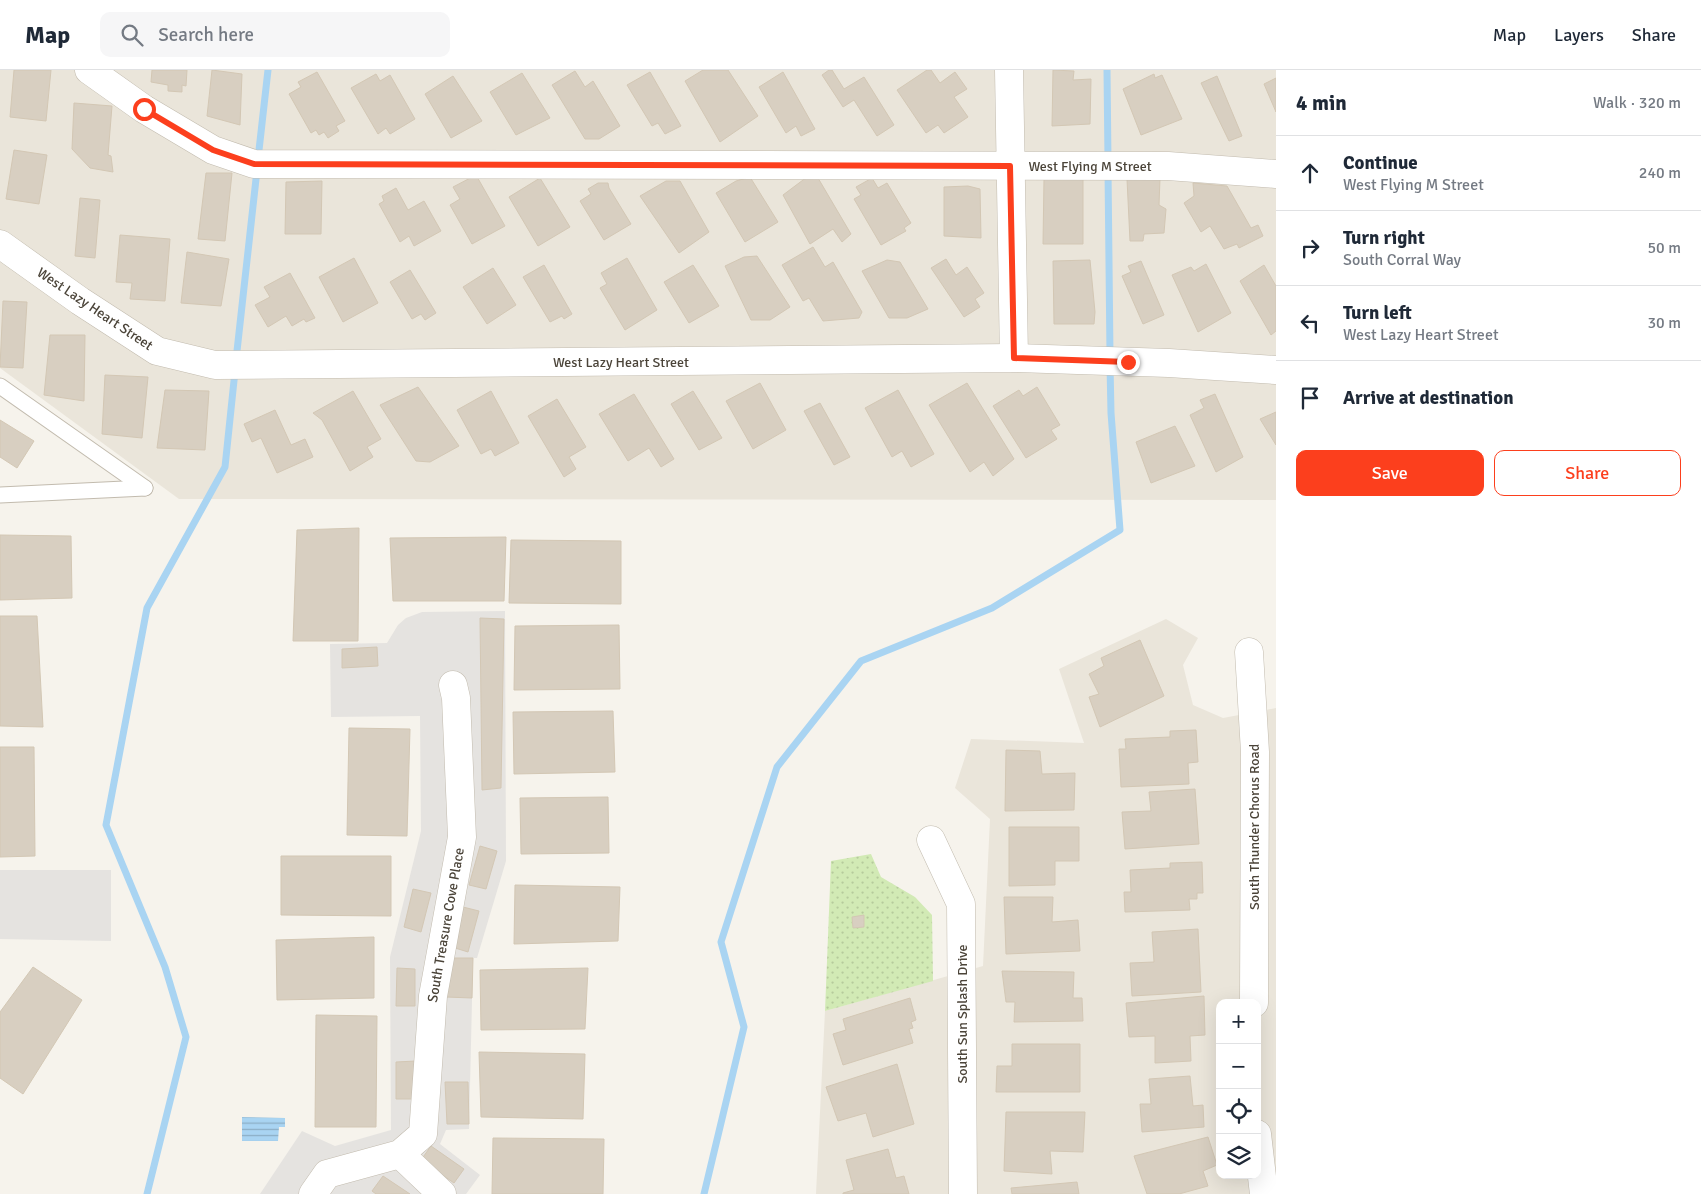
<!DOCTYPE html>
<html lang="en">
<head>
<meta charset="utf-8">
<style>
	:root { --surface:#fff; --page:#f6f6f7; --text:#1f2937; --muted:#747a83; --line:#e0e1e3; --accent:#fc3f1d }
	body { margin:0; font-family:Signika,sans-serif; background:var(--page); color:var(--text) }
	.controls { position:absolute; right:15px; bottom:15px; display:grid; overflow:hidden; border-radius:10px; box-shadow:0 5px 20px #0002 }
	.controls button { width:45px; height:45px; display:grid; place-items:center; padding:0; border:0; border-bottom:1px solid var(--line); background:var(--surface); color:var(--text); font:25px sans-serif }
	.stop { position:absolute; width:15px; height:15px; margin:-11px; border:4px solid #fc3f1d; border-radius:50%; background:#fff }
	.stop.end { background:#fc3f1d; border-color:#fff; box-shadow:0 1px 5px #0008 }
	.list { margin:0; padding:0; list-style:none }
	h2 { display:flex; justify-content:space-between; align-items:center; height:65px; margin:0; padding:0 20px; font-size:21px }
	h2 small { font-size:16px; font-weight:400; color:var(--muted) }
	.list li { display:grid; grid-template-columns:32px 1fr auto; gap:15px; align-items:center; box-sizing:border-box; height:75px; padding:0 20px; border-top:1px solid var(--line) }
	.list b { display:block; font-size:19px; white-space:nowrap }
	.list p { margin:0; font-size:16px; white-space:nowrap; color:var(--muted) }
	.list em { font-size:16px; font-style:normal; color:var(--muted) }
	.actions { display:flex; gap:10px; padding:15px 20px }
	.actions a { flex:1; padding:11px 0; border:1px solid var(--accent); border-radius:10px; text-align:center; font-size:18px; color:var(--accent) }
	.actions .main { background:var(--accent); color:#fff }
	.icon { flex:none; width:28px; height:28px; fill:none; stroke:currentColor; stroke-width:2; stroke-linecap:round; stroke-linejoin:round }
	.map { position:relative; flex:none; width:1276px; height:1124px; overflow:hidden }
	header { display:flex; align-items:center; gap:30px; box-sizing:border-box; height:70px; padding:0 25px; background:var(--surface); border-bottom:1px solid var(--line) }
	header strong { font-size:24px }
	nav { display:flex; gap:28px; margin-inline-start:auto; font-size:18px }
	.search { width:350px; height:45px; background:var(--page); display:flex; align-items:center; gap:12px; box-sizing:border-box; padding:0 18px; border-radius:10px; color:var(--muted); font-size:19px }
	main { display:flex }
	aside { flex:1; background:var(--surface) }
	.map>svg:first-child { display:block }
	.residential { fill:#eae5da; fill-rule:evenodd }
	.park { fill:url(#park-dots) }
	.parking { fill:#e5e3e0 }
	.water { fill:url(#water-rules) }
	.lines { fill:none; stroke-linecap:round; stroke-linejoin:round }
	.stream { stroke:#a9d4f2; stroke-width:7 }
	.building { fill:#d8cfc1; stroke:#d3c7b4 }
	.service-casing { stroke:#c2bbae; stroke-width:17 }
	.minor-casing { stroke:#c2bbae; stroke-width:29 }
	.service { stroke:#fff; stroke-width:15 }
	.minor { stroke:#fff; stroke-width:28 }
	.route { stroke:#fc3f1d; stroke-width:6 }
	.labels { text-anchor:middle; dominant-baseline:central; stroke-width:4.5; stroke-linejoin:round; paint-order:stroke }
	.street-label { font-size:14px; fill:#4b4439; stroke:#fff }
</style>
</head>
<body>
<header>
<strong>Map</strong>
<div class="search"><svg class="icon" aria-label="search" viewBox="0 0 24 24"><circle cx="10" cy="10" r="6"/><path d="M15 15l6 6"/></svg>Search here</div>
<nav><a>Map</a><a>Layers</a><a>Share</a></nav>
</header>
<main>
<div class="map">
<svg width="1276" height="1124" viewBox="0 0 1276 1124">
	<defs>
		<pattern id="park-dots" width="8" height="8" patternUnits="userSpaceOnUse" patternTransform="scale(1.25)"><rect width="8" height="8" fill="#d2eab5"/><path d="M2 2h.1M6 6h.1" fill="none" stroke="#b6ca9c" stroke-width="1.8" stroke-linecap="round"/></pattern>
		<pattern id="water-rules" width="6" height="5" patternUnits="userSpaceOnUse" patternTransform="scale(1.25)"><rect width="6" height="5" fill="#a9d4f2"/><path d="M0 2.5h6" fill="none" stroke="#8caec5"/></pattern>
	</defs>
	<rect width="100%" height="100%" fill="#f6f3ec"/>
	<g class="residential">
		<path d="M0,0H1276V430L179,429L0,298Z"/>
		<path d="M1166,549L1198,568L1183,595L1193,635L1223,648L1276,638V1124H816L825,941L983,896L990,749L955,718L971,669L1084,673L1059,599ZM1220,933H1257V1105H1220Z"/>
	</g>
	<path class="park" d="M871,784L881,807L915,827L932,845L933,911L825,941L831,791Z"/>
	<g class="parking">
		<path d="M505,541L506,791L477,888H473L469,1059L446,1060L440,1074L480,1105L466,1124H260L302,1061L335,1076L391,1060L390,887L421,761L420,646L331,647L330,574L387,573L398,555L406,548L422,542Z"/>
		<path d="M0,800H111V871L0,869Z"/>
	</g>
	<path class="water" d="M242,1047L285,1048V1057H279L278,1071H242Z"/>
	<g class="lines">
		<g class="stream">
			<path d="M1107,0L1108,90"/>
			<path d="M258,89L268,0"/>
			<path d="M1108,100L1110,285"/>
			<path d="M236,290L257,100"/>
			<path d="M147,1124L186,967L165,897L106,755L147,538L225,397L235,301"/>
			<path d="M704,1124L744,957L721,872L777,697L861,591L992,538L1120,460L1111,343L1110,295"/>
		</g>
	</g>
	<g class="building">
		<path d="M14,0H51L46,51L10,47Z"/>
		<path d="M152,0H187L186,16L182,15V22L168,21V15L151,12Z"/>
		<path d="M212,0L242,4L240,55L207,46Z"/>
		<path d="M703,0H728L758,46L720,72L685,11Z"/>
		<path d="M829,0H832L844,19L864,7L894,55L877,66L854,30L843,37L822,5Z"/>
		<path d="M927,0H931L940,13L955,2L967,19L954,27L968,47L944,63L938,55L926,63L897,20Z"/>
		<path d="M1053,0L1074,1L1073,10L1091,9L1090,54L1052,56Z"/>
		<path d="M575,1L585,17L593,11L620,56L599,69H585L552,15Z"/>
		<path d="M317,2L345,51L336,56L339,61L328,68L324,62L319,65L316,60L311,63L289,24L301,17L298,12Z"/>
		<path d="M650,2L681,56L665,64L658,53L652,56L627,15Z"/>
		<path d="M783,2L815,59L801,66L796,56L786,63L759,17Z"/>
		<path d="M522,3L550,48L516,65L490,22Z"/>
		<path d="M376,4L380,11L390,5L415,49L390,64L386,58L378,64L351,18Z"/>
		<path d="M1154,4L1155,8L1162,5L1182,49L1141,65L1123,19Z"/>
		<path d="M453,6L482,51L451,68L425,24Z"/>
		<path d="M1217,6L1242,66L1229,71L1201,13Z"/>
		<path d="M1276,8V42L1264,14Z"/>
		<path d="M74,33L112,36L108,85L111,86L113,102L90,98L72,79Z"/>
		<path d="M14,80L47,85L39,134L6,129Z"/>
		<path d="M206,103H232L225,171L198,169Z"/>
		<path d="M476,105L505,156L472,174L450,135L460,129L453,117Z"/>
		<path d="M750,107L778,152L745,172L716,123L736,111Z"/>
		<path d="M807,107L818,108L851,164L842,172L833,159L810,174L783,125Z"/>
		<path d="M540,108L570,157L538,176L509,127Z"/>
		<path d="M872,108L878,118L887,113L911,153L904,158L906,161L881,175L854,129L861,125L856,117Z"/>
		<path d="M1083,108V174H1043L1044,109Z"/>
		<path d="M1160,108L1159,135L1166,139L1164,163L1144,164L1143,171H1130L1127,109Z"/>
		<path d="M322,111L321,164H285L286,112Z"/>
		<path d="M666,111H680L709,162L679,183L640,126Z"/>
		<path d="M598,113H608L609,118L631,154L604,170L580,131L591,124L588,119Z"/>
		<path d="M1193,113L1227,116L1251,158L1258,155L1263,166L1239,178L1237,174L1224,179L1210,156L1201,162L1184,133L1194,126Z"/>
		<path d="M968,116L980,119L981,168L944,166V117Z"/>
		<path d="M396,118L408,140L424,131L441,161L414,176L409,166L400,172L379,134L384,131L382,126Z"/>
		<path d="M80,128L100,130L95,188L75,186Z"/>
		<path d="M120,165L170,169L165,231L130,229L132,213L116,212Z"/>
		<path d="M813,177L825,197L833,192L862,242L859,248L823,251L809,228L803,231L782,195Z"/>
		<path d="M187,182L229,189L221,236L181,233Z"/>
		<path d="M757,186L790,237L770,250H751L725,196L744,187Z"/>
		<path d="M354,188L378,233L343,252L319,207Z"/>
		<path d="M627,188L657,240L625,260L600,218L607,214L601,203Z"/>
		<path d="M946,189L956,205L967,197L984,223L975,229L980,237L964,247L931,198Z"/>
		<path d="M887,190L900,192L928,239L907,248H889L862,201Z"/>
		<path d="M1090,190L1095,242L1094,254H1054L1053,191Z"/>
		<path d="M1141,191L1164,245L1143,254L1122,206L1131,202L1128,196Z"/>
		<path d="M1206,194L1231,243L1198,262L1172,205L1191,197L1194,201Z"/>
		<path d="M544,195L572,244L564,249L562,246L550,252L523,207Z"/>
		<path d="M693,195L719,236L689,253L664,212Z"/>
		<path d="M1264,195L1276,216V261L1271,265L1240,211Z"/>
		<path d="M493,198L516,235L487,254L463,217Z"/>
		<path d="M410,200L436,243L425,250L421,244L412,249L390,212Z"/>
		<path d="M290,203L315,248L306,252L304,249L292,256L286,246L268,257L255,235L270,227L264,217Z"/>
		<path d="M3,231L27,232L23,298L0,297Z"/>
		<path d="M50,265H85L84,331L44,325Z"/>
		<path d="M105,305L148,307L142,368L102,364Z"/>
		<path d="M760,313L786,360L753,379L726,331Z"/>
		<path d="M967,313L1014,389L993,406L984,392L970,402L929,335Z"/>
		<path d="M418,317L459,376L430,392L416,391L380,335Z"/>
		<path d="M1037,317L1060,355L1051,360L1057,369L1026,388L993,336L1019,320L1023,326Z"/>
		<path d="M165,320L209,321L205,380L157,378Z"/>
		<path d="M898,320L934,384L911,397L902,381L892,387L865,338Z"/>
		<path d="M353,321L381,369L367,377L373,387L350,401L322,350L313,343Z"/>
		<path d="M491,321L519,373L495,386L491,379L481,384L457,340Z"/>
		<path d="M693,321L722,368L699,380L671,334Z"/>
		<path d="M634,324L674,389L661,397L649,378L628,391L599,344Z"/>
		<path d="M1215,324L1243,387L1216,402L1190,345L1204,338L1200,330Z"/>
		<path d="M557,329L586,377L569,387L576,399L564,407L528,346Z"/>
		<path d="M820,333L850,387L834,395L804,341Z"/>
		<path d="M275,340L291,375L305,369L313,387L277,403L261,368L252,372L244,354Z"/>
		<path d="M1276,342V375L1260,349Z"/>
		<path d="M0,350L34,371L17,398L0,387Z"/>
		<path d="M1175,356L1195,396L1151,413L1136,372Z"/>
		<path d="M359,458L358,571H293L297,460Z"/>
		<path d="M0,465L71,466L72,528L0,530Z"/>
		<path d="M506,467L504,531H393L390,468Z"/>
		<path d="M511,470L621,471V534L509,533Z"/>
		<path d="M0,546H37L43,657L0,656Z"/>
		<path d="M480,548L504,549L501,718L482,720Z"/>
		<path d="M619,555L620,619L514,620L515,556Z"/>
		<path d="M1140,570L1164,626L1100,657L1089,627L1099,624L1089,604L1104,596L1101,588Z"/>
		<path d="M377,577L378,596L342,598V579Z"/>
		<path d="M613,641L615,702L514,704L513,642Z"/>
		<path d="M349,658L410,659L407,766L347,765Z"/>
		<path d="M1196,660L1198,692L1188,693L1189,714L1121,717L1119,679H1126L1125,669L1170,667V661Z"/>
		<path d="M0,677H34L35,786L0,787Z"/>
		<path d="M1006,680L1040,681L1042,704L1075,703L1074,740L1005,741Z"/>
		<path d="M1195,719L1199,774L1125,779L1122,742L1151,741L1149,722Z"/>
		<path d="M608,727L609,783L521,784L520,728Z"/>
		<path d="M1009,757H1079V791H1055V815L1009,816Z"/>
		<path d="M480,776L497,781L486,819L469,815Z"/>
		<path d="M281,786H391V846L281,845Z"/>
		<path d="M1202,792L1203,823H1197V829H1189L1190,840L1125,842L1124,822H1131L1130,800L1170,798V793Z"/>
		<path d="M515,815L620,817L618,871L514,874Z"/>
		<path d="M413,819L431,823L421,862L404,857Z"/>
		<path d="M1004,827H1053L1052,852L1078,850L1080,881L1006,884Z"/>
		<path d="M463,837L479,841L468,882L452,877Z"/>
		<path d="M864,845V857L853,858L852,847Z"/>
		<path d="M1198,859L1201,922L1132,926L1130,893L1154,892L1152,862Z"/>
		<path d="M374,867V928L277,930L276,870Z"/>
		<path d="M447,888H473L472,928L446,927Z"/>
		<path d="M33,897L82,930L23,1024L0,1008V942Z"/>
		<path d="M397,898L415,899V936H396Z"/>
		<path d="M588,898L585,959L481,960L480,900Z"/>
		<path d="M1002,901L1074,902L1073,928H1082L1083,951L1014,952L1015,932H1006Z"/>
		<path d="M1204,926L1205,965L1190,966L1191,991L1155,993V966L1129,967L1126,933Z"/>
		<path d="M910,928L916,950L911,952L913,958L909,959L913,973L843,995L833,964L846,960L843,949Z"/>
		<path d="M316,945L377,946L376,1057H315Z"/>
		<path d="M1012,974H1080V1022H996L997,996H1012Z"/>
		<path d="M479,982L585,984L583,1049L481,1047Z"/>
		<path d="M416,991L415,1029H396V992Z"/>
		<path d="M897,994L914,1054L873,1067L866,1043L838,1051L826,1017Z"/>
		<path d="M1190,1006L1193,1036L1203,1035L1204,1057L1142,1062L1140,1034H1151L1149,1009Z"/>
		<path d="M445,1012H468L469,1054H447Z"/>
		<path d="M1006,1042H1085L1083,1082L1050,1081L1052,1104L1004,1101Z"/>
		<path d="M1208,1067L1217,1095L1203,1101L1208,1116L1179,1124H1147L1134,1086Z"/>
		<path d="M493,1068L604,1069L603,1124H492Z"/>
		<path d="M431,1076L464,1099L454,1113L421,1090Z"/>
		<path d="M888,1079L896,1108L904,1106L909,1124H843V1123L854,1120L846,1090Z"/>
		<path d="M383,1106L410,1124H376L372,1121Z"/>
		<path d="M1077,1112L1079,1124H1012L1011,1118Z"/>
	</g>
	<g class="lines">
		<g class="service-casing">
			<g id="service">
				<path d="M0,316L145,418"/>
				<path d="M0,425L145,418"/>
			</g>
		</g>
		<g class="minor-casing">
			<g id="minor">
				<path d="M89,0L144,39L213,80L254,94L1168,96L1276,104"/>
				<path d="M1009,0L1014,288"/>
				<path d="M0,174L80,231L157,281L215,295L1014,288L1169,293L1276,300"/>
				<path d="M1249,582L1255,682L1254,933"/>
				<path d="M931,770L961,834L963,1124"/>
				<path d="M1257,1064L1264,1124"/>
				<path d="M400,1084L442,1124"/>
				<path d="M313,1124L327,1104L400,1084L423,1064L433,926L462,767L456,628L453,615"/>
			</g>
		</g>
		<use href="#service" class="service"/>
		<use href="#minor" class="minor"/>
	</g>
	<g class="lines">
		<path class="route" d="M144,39L213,80L254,94L1010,96L1014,288L1128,292"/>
	</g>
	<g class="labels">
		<g class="street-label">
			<text x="1090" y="96">West Flying M Street</text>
			<text transform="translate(95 239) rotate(34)">West Lazy Heart Street</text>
			<text x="621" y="292">West Lazy Heart Street</text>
			<text transform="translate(1254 757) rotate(-90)">South Thunder Chorus Road</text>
			<text transform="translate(446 855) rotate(-80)">South Treasure Cove Place</text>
			<text transform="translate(962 944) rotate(-90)">South Sun Splash Drive</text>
		</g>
	</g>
</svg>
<div class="controls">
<button>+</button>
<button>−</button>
<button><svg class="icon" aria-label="locate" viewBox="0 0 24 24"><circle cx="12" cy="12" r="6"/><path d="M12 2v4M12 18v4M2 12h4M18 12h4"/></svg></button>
<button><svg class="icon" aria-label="layers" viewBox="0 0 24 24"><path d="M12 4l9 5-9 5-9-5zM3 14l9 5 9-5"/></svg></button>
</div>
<div class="stop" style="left:144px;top:39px"></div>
<div class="stop end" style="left:1128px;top:292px"></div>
</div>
<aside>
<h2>4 min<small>Walk · 320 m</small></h2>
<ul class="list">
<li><svg class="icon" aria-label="ahead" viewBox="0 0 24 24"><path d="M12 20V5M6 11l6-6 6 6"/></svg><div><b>Continue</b><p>West Flying M Street</p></div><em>240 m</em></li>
<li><svg class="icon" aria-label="right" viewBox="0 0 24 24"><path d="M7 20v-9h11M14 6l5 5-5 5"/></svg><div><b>Turn right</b><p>South Corral Way</p></div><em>50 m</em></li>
<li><svg class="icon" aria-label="left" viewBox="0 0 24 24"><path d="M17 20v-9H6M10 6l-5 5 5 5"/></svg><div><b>Turn left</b><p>West Lazy Heart Street</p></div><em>30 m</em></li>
<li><svg class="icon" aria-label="arrive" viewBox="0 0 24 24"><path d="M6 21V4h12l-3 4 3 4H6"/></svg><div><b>Arrive at destination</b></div></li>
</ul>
<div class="actions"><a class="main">Save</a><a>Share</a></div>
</aside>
</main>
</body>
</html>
